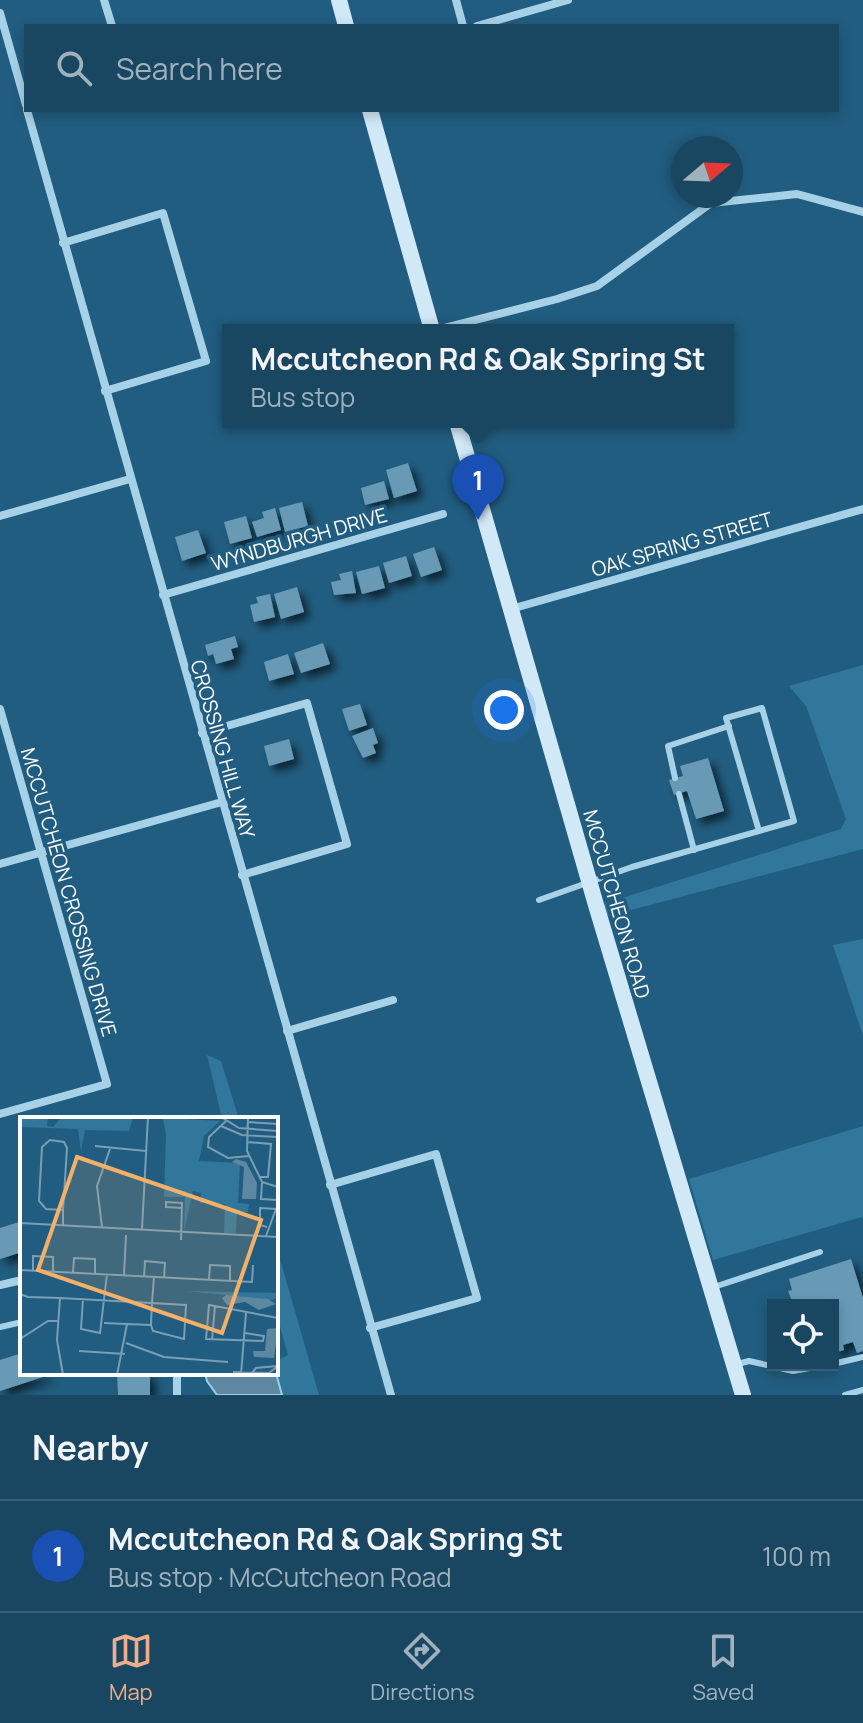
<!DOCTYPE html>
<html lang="en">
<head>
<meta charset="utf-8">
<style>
	:root { --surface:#194660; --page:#224d66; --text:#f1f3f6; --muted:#9fb1bd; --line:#375e75; --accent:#eead8d }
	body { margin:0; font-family:Manrope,sans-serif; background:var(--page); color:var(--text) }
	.controls { position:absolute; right:24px; bottom:24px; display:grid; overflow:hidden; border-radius:0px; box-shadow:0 4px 12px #0003 }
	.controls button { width:72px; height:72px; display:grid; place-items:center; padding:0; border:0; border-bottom:2px solid var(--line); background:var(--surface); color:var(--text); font:40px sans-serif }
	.compass { position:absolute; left:671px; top:136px; width:72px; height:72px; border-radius:50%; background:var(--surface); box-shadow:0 4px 12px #0003; rotate:71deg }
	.you { position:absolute; left:504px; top:710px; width:28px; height:28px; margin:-20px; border:6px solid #fff; border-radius:50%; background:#1a73e8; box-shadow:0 0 0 12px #1a73e833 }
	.badge { display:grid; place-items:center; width:52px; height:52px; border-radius:50%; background:var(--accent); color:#fff; font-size:26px; font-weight:700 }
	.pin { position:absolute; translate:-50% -66px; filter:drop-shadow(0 2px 4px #0008) }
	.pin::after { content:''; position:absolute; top:42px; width:28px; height:24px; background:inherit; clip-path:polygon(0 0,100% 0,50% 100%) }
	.popup { position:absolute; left:222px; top:324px; width:512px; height:104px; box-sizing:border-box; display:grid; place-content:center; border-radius:0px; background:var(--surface); filter:drop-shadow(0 2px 6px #0005); font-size:26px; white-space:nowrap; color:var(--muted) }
	.popup b { font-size:30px; color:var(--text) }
	.popup::after { content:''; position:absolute; left:50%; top:100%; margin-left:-16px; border:16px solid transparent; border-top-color:var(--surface) }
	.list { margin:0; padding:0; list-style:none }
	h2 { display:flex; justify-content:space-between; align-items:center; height:104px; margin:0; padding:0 32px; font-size:34px }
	h2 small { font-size:26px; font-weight:400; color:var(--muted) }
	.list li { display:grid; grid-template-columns:52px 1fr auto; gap:24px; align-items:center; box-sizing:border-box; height:112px; padding:0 32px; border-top:2px solid var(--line) }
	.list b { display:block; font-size:30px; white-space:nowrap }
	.list p { margin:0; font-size:26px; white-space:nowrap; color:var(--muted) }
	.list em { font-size:26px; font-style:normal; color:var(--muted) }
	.icon { flex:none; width:44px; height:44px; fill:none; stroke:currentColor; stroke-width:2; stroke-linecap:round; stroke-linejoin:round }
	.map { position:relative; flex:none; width:863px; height:1395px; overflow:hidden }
	.search { position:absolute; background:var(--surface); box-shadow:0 4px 12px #0003; left:24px; right:24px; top:24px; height:88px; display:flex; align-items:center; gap:20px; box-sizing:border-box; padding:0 28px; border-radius:0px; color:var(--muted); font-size:30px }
	.sheet { height:216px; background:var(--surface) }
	nav { display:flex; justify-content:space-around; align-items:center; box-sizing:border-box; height:112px; border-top:2px solid var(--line); background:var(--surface); font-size:22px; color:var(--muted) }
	nav a { display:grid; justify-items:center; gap:4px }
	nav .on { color:var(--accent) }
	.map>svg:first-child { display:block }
	.green { fill:#31779c }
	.water { fill:#5e88a1; stroke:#9bcee8; stroke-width:2 }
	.building { fill:#679ab6; filter:url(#shadow) }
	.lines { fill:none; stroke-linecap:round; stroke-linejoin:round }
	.service { stroke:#a7d1e7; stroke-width:6 }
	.minor { stroke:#a7d1e7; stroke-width:8 }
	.secondary { stroke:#d1e9f6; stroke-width:16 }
	.labels { text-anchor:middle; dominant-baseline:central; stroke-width:7; stroke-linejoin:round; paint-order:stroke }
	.street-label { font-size:20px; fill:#fff; stroke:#215d80 }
	.inset-road { fill:none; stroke:#7a9eb3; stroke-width:2 }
	.view { fill:#f4b069; fill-opacity:0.15; stroke:#f4b069; stroke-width:4 }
	.inset-edge { fill:none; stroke:#fff; stroke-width:4 }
</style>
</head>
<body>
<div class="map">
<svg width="863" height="1395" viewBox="0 0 863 1395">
	<defs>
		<filter id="shadow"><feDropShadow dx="6" dy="6" stdDeviation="4" flood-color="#0009"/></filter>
	</defs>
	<rect width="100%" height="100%" fill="#215d80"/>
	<g class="green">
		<path d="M863,665V849L608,916L603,904L841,829L846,819L806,706L789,686Z"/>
		<path d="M863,939V1036L833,945Z"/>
		<path d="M207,1055L221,1061L239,1119H222Z"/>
		<path d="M863,1126V1220L862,1217L713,1260L689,1179Z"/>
		<path d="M276,1245L319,1395H282L276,1373V1361L288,1355L276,1312Z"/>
	</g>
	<path class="water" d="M205,1373H276L282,1395H217L207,1381Z"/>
	<g class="building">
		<path d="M408,463L417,491L394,498L386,470Z"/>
		<path d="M384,481L389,499L365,505L361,488Z"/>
		<path d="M302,502L308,526L285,532L279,508Z"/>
		<path d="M275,508L281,530L257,537L252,522L264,518L262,512Z"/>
		<path d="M246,516L252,538L230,544L224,522Z"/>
		<path d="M198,530L206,553L182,561L175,537Z"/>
		<path d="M434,547L442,570L421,577L413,554Z"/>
		<path d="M406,556L412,576L389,583L383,563Z"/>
		<path d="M379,566L385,588L362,594L356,572Z"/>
		<path d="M352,571L356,593L334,595L331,582L341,580L339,574Z"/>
		<path d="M297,587L304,612L281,619L274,594Z"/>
		<path d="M270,594L275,617L254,622L250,605L258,603L256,597Z"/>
		<path d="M235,636L238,647L231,649L234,659L216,664L213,654L208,656L205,645Z"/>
		<path d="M323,643L330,664L301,673L294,653Z"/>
		<path d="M288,654L294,674L269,681L264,662Z"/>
		<path d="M360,704L367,725L349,731L342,709Z"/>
		<path d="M373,728L378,743L373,745L376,753L363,758L352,736Z"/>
		<path d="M289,739L294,759L269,766L264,746Z"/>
		<path d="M708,758L724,811L696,819L687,791L674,795L669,780L683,776L680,766Z"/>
		<path d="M22,1221V1252L0,1259V1228Z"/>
		<path d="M851,1259L863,1298V1351L857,1353L853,1342L843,1345L844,1350L834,1353L833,1305H796L794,1300L792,1301L788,1291L792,1290L789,1279Z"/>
		<path d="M22,1353V1373L52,1374L0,1391V1360Z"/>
		<path d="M117,1373H150V1395H118Z"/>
	</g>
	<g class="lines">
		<g class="service">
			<path d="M675,778L668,746L729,726"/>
			<path d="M679,794L694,850"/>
			<path d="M539,900L632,867L794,821L762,708L726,718L759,831"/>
			<path d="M711,1288L820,1252"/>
			<path d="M0,1327L22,1322"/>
			<path d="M833,1364L863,1357"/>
			<path d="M734,1365L749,1361L793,1371L826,1365"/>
			<path d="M845,1395L863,1390"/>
		</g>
		<g class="minor">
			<path d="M104,0L112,26"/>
			<path d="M456,0L463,26"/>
			<path d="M0,13L26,105"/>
			<path d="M477,26L568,0"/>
			<path d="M27,110L391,1395"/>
			<path d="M63,243L163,213L206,361L105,391"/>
			<path d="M436,330L557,299L597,286L711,203L797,194L863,212"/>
			<path d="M0,516L130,479"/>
			<path d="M163,595L443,514"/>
			<path d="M511,609L863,509"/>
			<path d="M0,709L107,1084L0,1114"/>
			<path d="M202,733L307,703L347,844L242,875"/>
			<path d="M0,864L222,802"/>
			<path d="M287,1031L393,1000"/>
			<path d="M330,1185L436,1154L477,1298L370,1328"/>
			<path d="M0,1285L22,1280"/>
			<path d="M177,1373V1395"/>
		</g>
		<g class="secondary">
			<path d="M339,0L346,26"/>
			<path d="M370,110L432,330"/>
			<path d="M457,422L596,905L743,1395"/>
		</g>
	</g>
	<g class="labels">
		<g class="street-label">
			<text transform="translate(299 539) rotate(-16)">WYNDBURGH DRIVE</text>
			<text transform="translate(682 544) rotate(-16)">OAK SPRING STREET</text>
			<text transform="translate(223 749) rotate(74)">CROSSING HILL WAY</text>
			<text transform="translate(69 892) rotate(74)">MCCUTCHEON CROSSING DRIVE</text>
			<text transform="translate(617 904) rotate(74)">MCCUTCHEON ROAD</text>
		</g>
	</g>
	<g transform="translate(20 1117)">
		<rect width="258" height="258" fill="#215d80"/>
		<path d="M0,0H28L27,9L33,10L42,0H113L109,14L65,13L61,34L58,12L0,10ZM133,0L200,4L184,19L179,44L220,46L218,86L229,87L228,95H217L216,116H204L205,87L180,86L181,76L173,74L164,115L165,80H144L146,17L143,2ZM166,174L258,176V180L253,183Z" fill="#31779c"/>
		<path d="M216,42L226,45L237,66L236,82H222L224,50L212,45ZM206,178L248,182L256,187L239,193L225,185L207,188L202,181ZM258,211L254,241L234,240L233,234H245L247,212Z" fill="#5e88a1"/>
		<path class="inset-road" d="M201,0L219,11L258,14M228,0L227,34L242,65L258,70M206,4L189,20L188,30L208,41L229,39M228,5L258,7M201,9L222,18L258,20M227,25L251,27L248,60H240M75,29L126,34M242,66L241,82L258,83M0,106L258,120M43,108V93L47,31L44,25L30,23L22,30L19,84L26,92L43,93M82,110L77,69L90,32M122,112L128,0M246,119L256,92L240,91V108L247,110M161,123L162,86L146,85V90L162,91M0,153L232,165L233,148M13,153V139L33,140V154M53,156L54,141L75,142V157M104,158L106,118M124,160L125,144L145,146L144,161M189,163L190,148L210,149V164M0,177L8,180L40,181L132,186L166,188L164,222L133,214L131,208L132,186L134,160M40,181L37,223L43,258M63,182L61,212L80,216L87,157M84,206L131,208M225,216L244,219L243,224L186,222L189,188L258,201M0,222L28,204H38M192,223L195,189M106,226L144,240L208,245M59,234L105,237M213,255L249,256L258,249M221,257L226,196M231,257L236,251L257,249M97,258L107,207"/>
		<path class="view" d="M57,40L241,103L202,216L18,153Z"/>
		<rect width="258" height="258" class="inset-edge"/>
	</g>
</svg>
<div class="controls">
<button><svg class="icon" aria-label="locate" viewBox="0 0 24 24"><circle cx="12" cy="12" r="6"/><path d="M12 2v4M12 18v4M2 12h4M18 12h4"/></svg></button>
</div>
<svg class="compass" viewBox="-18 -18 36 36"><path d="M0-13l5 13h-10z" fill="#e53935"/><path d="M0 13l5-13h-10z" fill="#9fb1bd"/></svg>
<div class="you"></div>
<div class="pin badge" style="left:478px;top:520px;background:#1a4fb4">1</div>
<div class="popup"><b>Mccutcheon Rd &amp; Oak Spring St</b>Bus stop</div>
<div class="search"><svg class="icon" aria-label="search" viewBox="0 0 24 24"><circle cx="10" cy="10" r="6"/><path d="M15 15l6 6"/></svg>Search here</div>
</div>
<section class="sheet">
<h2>Nearby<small></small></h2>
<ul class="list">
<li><span class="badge" style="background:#1a4fb4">1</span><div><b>Mccutcheon Rd &amp; Oak Spring St</b><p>Bus stop · McCutcheon Road</p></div><em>100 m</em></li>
</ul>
</section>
<nav>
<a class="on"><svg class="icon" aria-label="map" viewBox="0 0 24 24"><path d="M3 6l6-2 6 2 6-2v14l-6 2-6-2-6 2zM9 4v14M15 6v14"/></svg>Map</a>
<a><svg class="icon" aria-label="directions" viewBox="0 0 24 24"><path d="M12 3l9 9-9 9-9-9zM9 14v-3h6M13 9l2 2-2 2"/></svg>Directions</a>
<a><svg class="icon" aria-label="saved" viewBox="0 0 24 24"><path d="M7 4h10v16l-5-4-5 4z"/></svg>Saved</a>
</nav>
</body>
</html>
